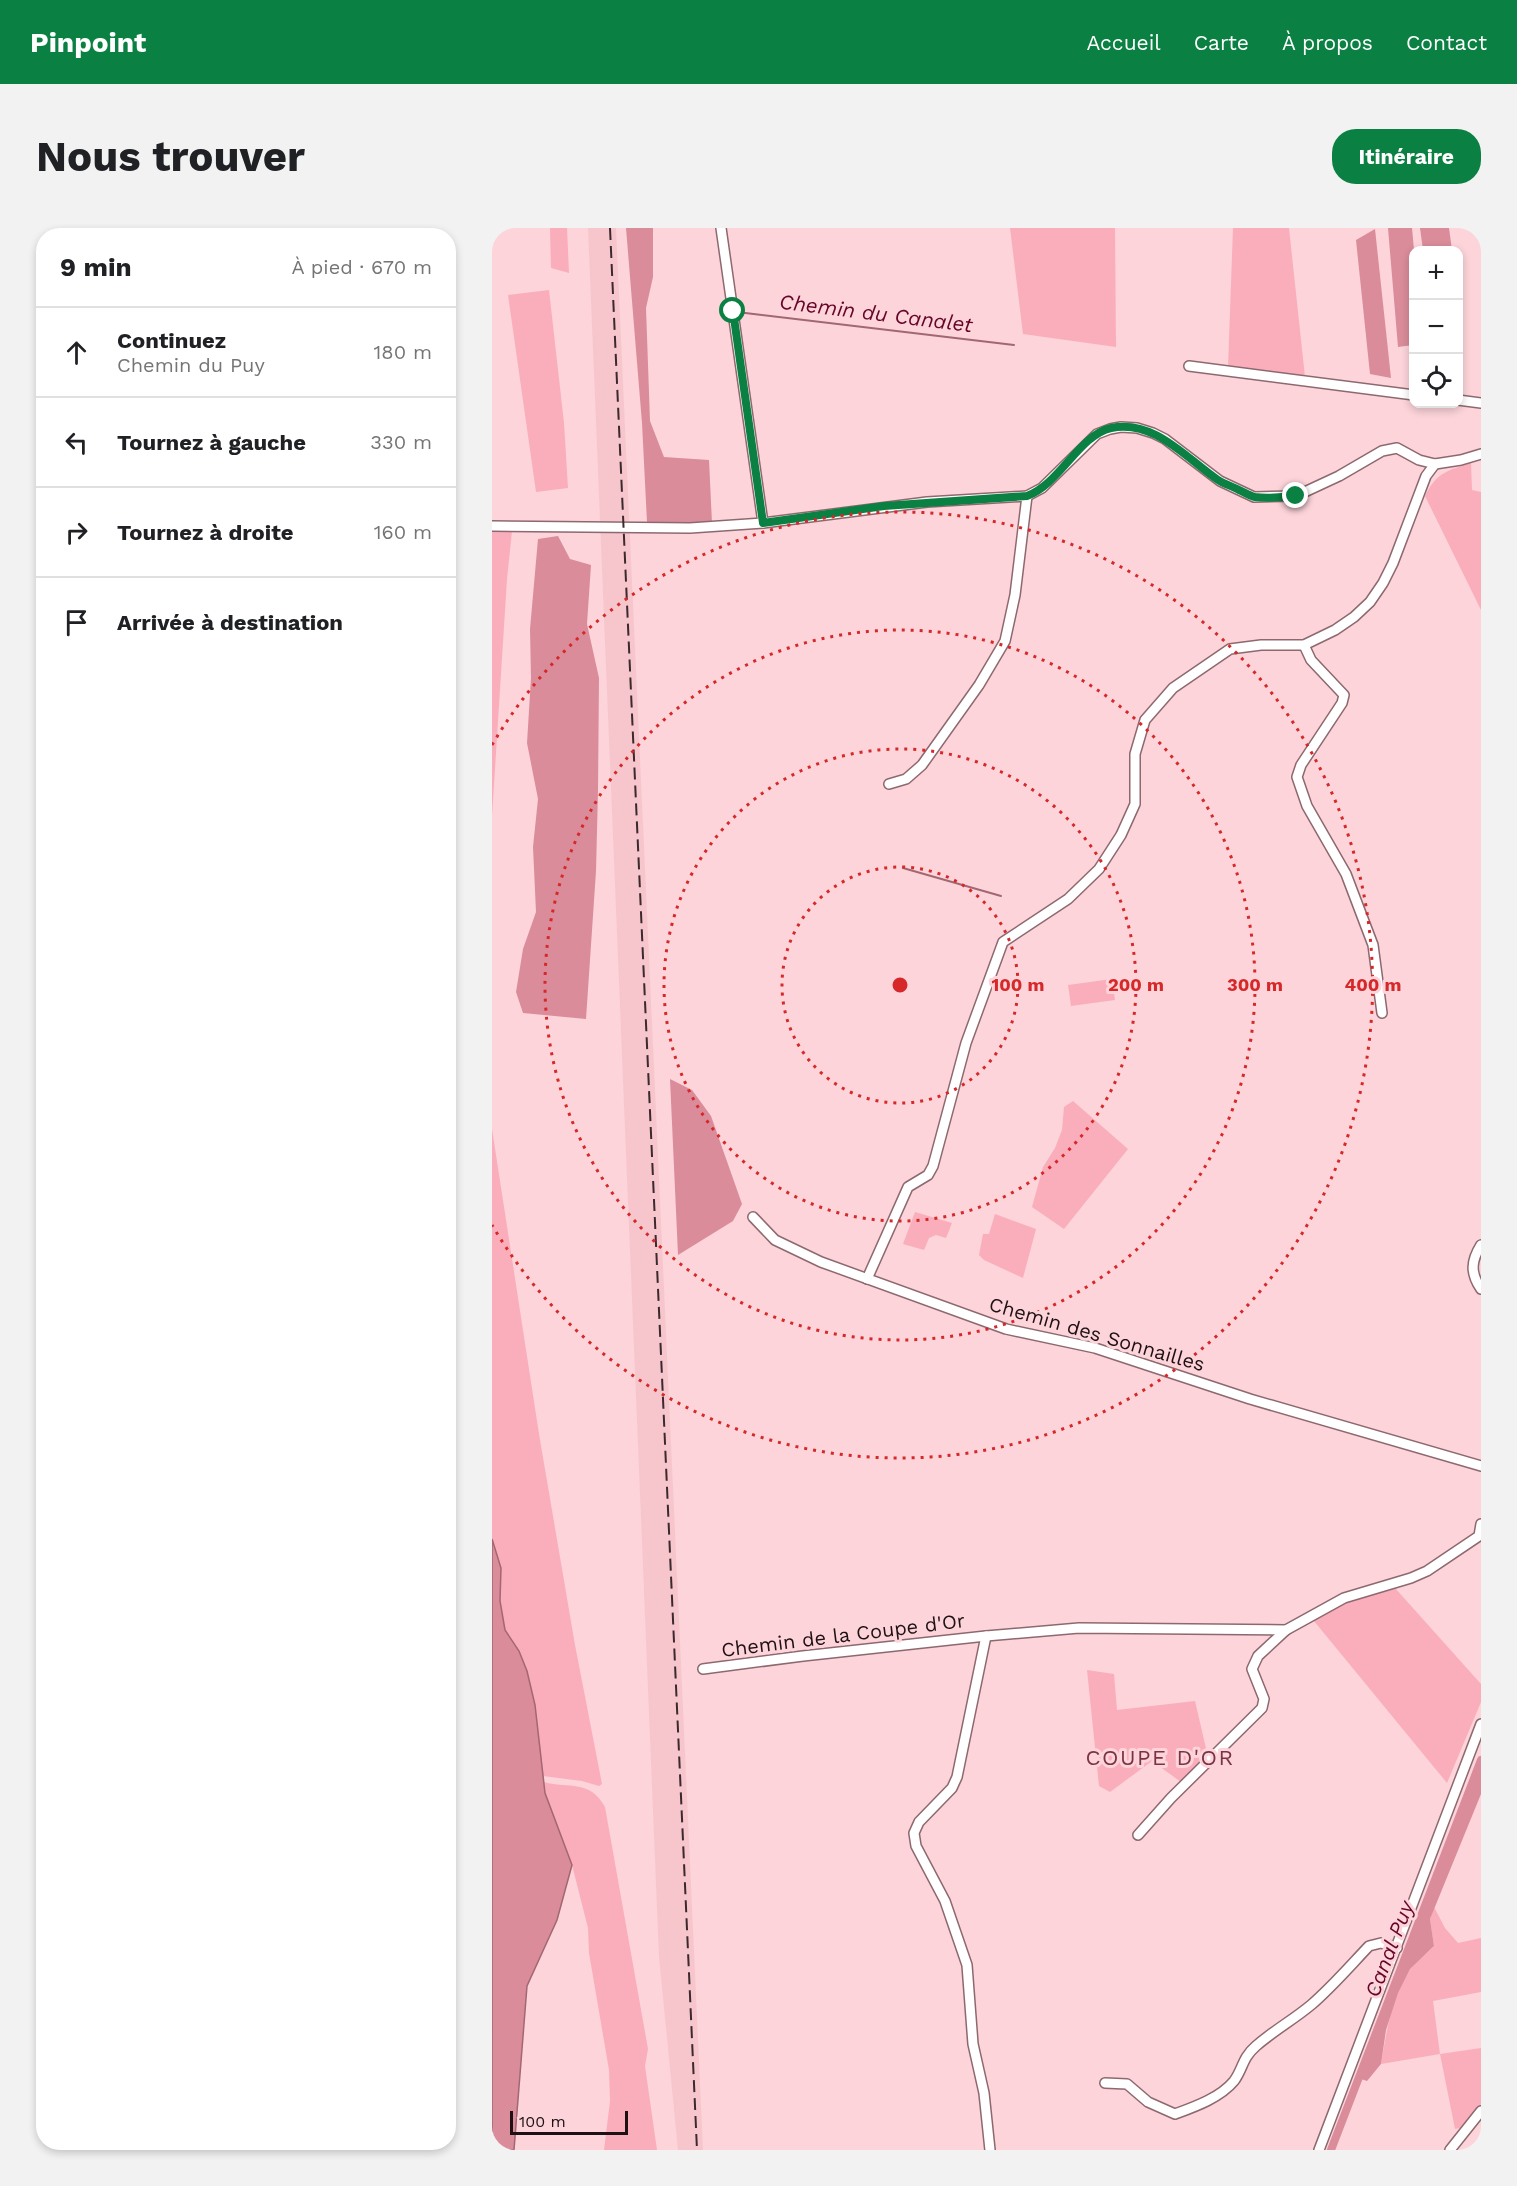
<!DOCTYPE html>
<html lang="fr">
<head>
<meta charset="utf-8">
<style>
	:root { --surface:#fff; --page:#f2f2f2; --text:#202124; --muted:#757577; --line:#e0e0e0; --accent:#0b8043 }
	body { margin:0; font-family:"Work Sans",sans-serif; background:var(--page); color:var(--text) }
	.controls { position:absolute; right:18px; top:18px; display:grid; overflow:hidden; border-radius:12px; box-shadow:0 3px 9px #0003 }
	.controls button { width:54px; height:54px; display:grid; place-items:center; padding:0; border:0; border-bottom:2px solid var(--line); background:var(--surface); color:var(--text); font:30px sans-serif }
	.scale { position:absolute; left:18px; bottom:15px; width:118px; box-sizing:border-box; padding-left:6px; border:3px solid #1e1013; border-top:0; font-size:16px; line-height:21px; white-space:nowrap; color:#1e1013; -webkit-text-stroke:4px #fcd4da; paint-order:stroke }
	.stop { position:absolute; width:18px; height:18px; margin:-14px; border:4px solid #0b8043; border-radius:50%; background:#fff }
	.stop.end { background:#0b8043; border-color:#fff; box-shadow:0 2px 6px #0008 }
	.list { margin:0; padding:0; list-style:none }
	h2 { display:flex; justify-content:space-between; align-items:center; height:78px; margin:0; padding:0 24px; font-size:26px }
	h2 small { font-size:20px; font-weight:400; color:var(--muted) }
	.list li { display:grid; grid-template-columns:39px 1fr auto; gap:18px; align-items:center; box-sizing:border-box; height:90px; padding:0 24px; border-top:2px solid var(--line) }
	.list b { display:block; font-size:22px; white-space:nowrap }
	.list p { margin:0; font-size:20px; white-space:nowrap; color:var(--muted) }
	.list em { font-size:20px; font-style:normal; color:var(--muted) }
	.icon { flex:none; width:33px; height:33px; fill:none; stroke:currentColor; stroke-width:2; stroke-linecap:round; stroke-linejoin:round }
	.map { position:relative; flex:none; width:989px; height:1922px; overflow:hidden; border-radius:24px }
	header { display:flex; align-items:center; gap:36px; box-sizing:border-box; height:84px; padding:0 30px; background:var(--accent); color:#fff }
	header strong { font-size:28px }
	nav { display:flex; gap:33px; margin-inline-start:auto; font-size:21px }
	.intro { display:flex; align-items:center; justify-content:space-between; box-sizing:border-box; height:144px; padding:0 36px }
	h1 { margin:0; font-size:42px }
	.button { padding:15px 27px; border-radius:24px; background:var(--accent); color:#fff; font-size:21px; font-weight:700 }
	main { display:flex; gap:36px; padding:0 36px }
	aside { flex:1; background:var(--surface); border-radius:24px; box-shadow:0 3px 9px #0003 }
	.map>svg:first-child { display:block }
	.built { fill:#f7c6cd }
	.green { fill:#faaebb }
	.forest { fill:#da8c9a }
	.water { fill:#db8c9a; stroke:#a26772; stroke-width:1.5 }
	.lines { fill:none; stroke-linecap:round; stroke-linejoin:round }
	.stream { stroke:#a26772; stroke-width:2 }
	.canal { stroke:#db8c9a; stroke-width:8 }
	.street-casing { stroke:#8d696f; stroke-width:12 }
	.street { stroke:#fff; stroke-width:9 }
	.rail { stroke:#3b292d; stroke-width:2; stroke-dasharray:12 6; stroke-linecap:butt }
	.route { stroke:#0b8043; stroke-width:8 }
	.ring { fill:none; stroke:#d62828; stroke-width:3; stroke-dasharray:3 6 }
	.labels { text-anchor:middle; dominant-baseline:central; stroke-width:6; stroke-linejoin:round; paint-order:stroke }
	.street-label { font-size:20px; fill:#1e1013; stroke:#fcd4da }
	.water-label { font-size:21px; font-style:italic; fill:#660529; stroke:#fcd4da }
	.quarter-label { font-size:22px; letter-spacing:1.5px; fill:#7a3344; stroke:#fcd4da }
	.centre { fill:#d62828; stroke:#fcd4da; stroke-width:3 }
	.ring-label { font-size:18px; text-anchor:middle; font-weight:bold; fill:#d62828; stroke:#fcd4da; stroke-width:6; stroke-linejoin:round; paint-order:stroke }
</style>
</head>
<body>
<header>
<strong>Pinpoint</strong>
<nav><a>Accueil</a><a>Carte</a><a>À propos</a><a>Contact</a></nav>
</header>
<div class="intro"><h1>Nous trouver</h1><a class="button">Itinéraire</a></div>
<main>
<aside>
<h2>9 min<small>À pied · 670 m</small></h2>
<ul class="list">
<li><svg class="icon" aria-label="ahead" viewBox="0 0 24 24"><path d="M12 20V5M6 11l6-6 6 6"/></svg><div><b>Continuez</b><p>Chemin du Puy</p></div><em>180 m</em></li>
<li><svg class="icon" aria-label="left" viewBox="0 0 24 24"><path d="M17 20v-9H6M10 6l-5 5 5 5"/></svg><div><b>Tournez à gauche</b></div><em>330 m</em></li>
<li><svg class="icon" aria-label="right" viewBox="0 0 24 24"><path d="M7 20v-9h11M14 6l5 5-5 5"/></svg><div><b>Tournez à droite</b></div><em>160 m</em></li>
<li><svg class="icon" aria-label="arrive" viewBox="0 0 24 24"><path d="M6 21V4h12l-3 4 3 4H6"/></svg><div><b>Arrivée à destination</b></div></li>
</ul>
</aside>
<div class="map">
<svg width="989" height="1922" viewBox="0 0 989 1922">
	<rect width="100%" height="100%" fill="#fcd4da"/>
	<path class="built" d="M96,0H124L211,1922H186L167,1729Z"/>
	<g class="green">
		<path d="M58,0H75L77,45L59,40Z"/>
		<path d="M518,0H623L624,119L531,106Z"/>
		<path d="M741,0H797L813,149L736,139Z"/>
		<path d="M57,62L72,195L76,260L44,264L16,67Z"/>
		<path d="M979,235L980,262L989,264V382L933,268C944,245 956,242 979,235Z"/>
		<path d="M0,303H20L15,351L0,588Z"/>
		<path d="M620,751L623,772L579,778L576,757Z"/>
		<path d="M581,873L636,921L572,1001L540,979L551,939L563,920L570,902L572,879Z"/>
		<path d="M0,901L47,1206L83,1417L110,1556L107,1558L90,1553L51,1548L27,1423L13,1402L8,1373L9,1340L0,1311Z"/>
		<path d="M423,984L460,995L454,1010L444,1007L437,1010L432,1022L411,1016Z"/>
		<path d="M503,986L544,1001L531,1050L492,1032L487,1027L491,1006H497Z"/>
		<path d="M903,1360L989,1456V1474L955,1555L822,1393L852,1373Z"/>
		<path d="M595,1442L622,1446L625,1482L703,1473L716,1529L689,1554L660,1533L618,1564L607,1558Z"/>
		<path d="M52,1554C77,1561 98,1551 113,1579L156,1821L153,1838L165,1922H112L118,1873L117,1842L97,1725L96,1700L80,1637L53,1565Z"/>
		<path d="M942,1679L953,1700L966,1715L989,1710V1764L941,1773L948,1826L989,1820V1876L973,1899L963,1901L948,1826L889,1836C894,1807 900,1765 918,1741C925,1733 935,1726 942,1718L938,1691Z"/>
	</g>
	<g class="forest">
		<path d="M134,0H161V49L154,80L158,193L172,229L217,232L220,295L155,294L150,195Z"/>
		<path d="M896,0H920L922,22L921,117L906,119Z"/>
		<path d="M928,0H957L960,22H931Z"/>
		<path d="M883,1L899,150L878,146L864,12Z"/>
		<path d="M66,308L78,331L99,337L95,396L107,450L106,562L104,643L94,791L31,785L24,764L31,721L44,684L41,619L46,571L35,515L39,450L38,401L46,311Z"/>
		<path d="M178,851L200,862L219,888L250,976L241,993L186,1027Z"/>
		<path d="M989,1537V1566L938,1691L942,1718L918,1741L906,1765L894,1802L889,1836L875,1853L869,1851Z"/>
	</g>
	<path class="water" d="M0,1311L9,1340L8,1373L13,1402L27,1423L35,1443L43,1477L53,1565L80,1637L65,1692L35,1758L22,1922H0Z"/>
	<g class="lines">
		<g class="stream">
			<path d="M245,84L522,117"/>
			<path d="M411,640L509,668"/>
		</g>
		<path class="canal" d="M839,1922L989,1532"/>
		<g class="street-casing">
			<g id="street">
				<path d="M229,0L271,295"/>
				<path d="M697,138L922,167"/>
				<path d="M966,172L989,175"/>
				<path d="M0,298L198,300L271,295L435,274L535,268L550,260L605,206L618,201L629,199L645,200L661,205L673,211L728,253L762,269L804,268L847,248L890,223L905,220L927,232L943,236L969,232L989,226"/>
				<path d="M812,417L819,432L852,467L850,475L809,537L805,549L815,578L854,646L881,717L890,785"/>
				<path d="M397,556L414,551L430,537L487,457L513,413L523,367L535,268"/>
				<path d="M261,989L283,1012L329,1034L514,1101L603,1120L758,1171L989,1238"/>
				<path d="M989,1017C979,1033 978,1045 989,1061"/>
				<path d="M375,1051L416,959L436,947L441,938L474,815L511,714L576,671L607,641L629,607L643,576V526L653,492L681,460L738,421L769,417H812L843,402L862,389L878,374L891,355L901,335L934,248L943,236"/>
				<path d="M494,1408L465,1549L460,1560L427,1594L422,1605L424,1618L453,1673L475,1737L481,1816L492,1865L498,1922"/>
				<path d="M211,1441L311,1428L494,1408L587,1400L794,1402L852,1370L919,1350L935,1343L987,1308L989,1296"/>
				<path d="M646,1607L679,1570L770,1480L772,1471L760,1441L766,1428L794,1402"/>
				<path d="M613,1855L635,1856L656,1874L683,1886C702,1879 728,1870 742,1853C751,1841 750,1830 764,1818C781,1803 801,1792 819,1777C839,1760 858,1738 877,1718L889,1715L905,1720"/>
				<path d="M827,1922L989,1496"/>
				<path d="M958,1922L989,1883"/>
			</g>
		</g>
		<use href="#street" class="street"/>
		<path class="rail" d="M118,0L205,1922"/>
	</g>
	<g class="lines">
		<path class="route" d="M241,83L271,295L392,278L535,268C568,256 587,207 619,200C662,191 694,230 726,252C732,256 740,258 747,262C752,264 758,268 763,269C776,271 791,269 804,268"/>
	</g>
	<g class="ring">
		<circle cx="408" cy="757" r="118"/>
		<circle cx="408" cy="757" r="236"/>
		<circle cx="408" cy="757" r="355"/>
		<path d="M0 517A473 473 0 1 1 0 997"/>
	</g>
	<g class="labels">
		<g class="street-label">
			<text transform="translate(605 1106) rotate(16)">Chemin des Sonnailles</text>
			<text transform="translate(351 1407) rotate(-7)">Chemin de la Coupe d'Or</text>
		</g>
		<g class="water-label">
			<text transform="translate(384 85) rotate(7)">Chemin du Canalet</text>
			<text transform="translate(897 1721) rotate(-69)">Canal Puy</text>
		</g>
		<g class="quarter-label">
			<text x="668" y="1529">COUPE D'OR</text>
		</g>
	</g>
	<circle cx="408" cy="757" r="9" class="centre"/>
	<g class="ring-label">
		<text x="526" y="763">100 m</text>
		<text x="644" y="763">200 m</text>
		<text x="763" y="763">300 m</text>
		<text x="881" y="763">400 m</text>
	</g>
</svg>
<div class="controls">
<button>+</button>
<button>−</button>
<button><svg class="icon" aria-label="locate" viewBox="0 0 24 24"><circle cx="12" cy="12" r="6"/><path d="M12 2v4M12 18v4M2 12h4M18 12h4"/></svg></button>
</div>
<div class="scale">100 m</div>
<div class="stop" style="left:241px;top:83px"></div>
<div class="stop end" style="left:804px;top:268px"></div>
</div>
</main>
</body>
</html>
